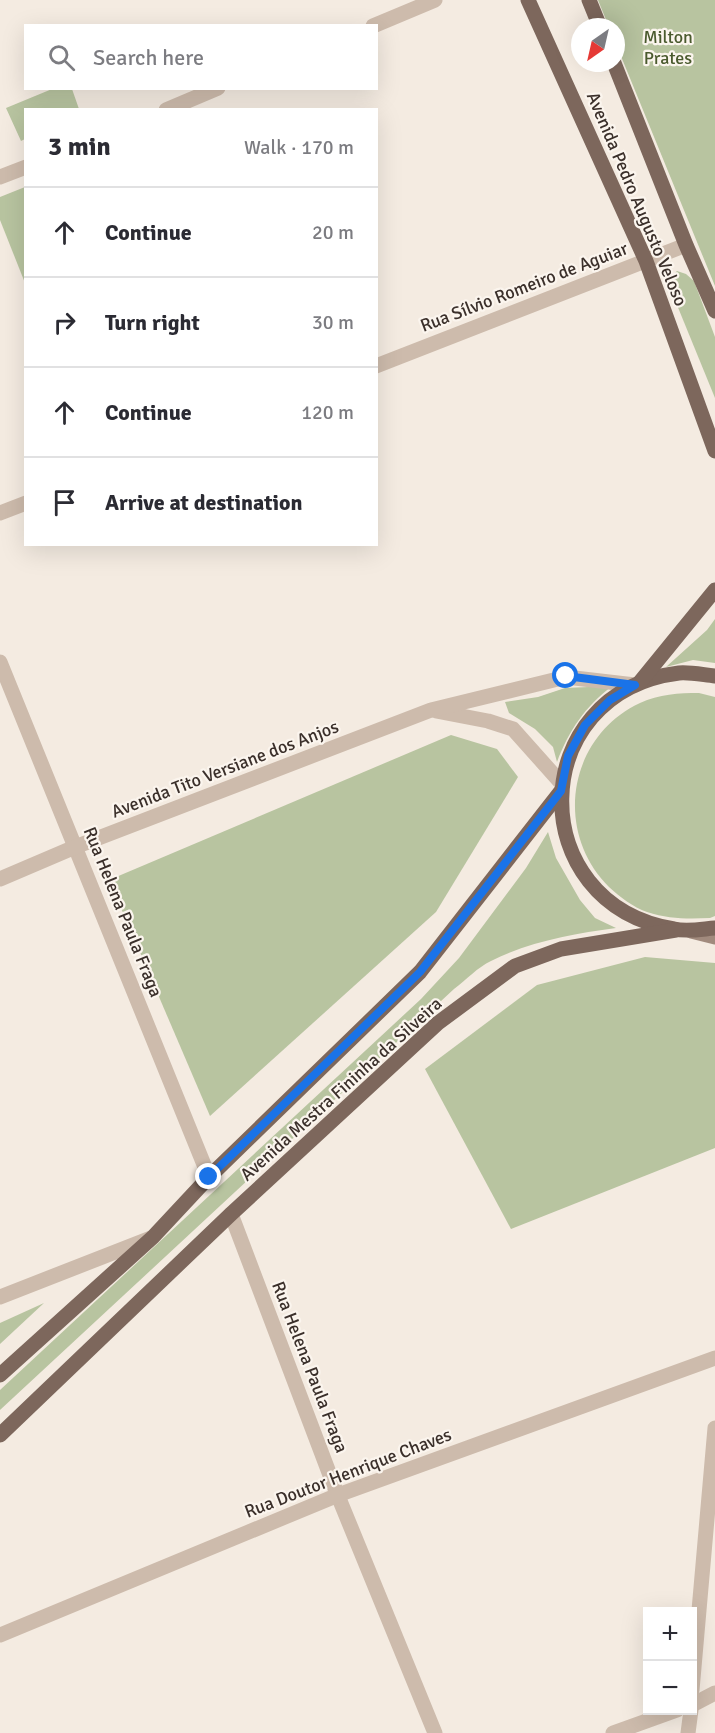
<!DOCTYPE html>
<html lang="en">
<head>
<meta charset="utf-8">
<style>
	:root { --surface:#fff; --page:#f2f2f3; --text:#2b2b33; --muted:#7c7c81; --line:#e1e1e2 }
	body { margin:0; font-family:Signika,sans-serif; background:var(--page); color:var(--text) }
	.controls { position:absolute; right:18px; bottom:18px; display:grid; overflow:hidden; border-radius:0px; box-shadow:0 6px 24px #0002 }
	.controls button { width:54px; height:54px; display:grid; place-items:center; padding:0; border:0; border-bottom:2px solid var(--line); background:var(--surface); color:var(--text); font:30px sans-serif }
	.compass { position:absolute; left:571px; top:18px; width:54px; height:54px; border-radius:50%; background:var(--surface); box-shadow:0 6px 24px #0002; rotate:214deg }
	.stop { position:absolute; width:18px; height:18px; margin:-14px; border:4px solid #1a73e8; border-radius:50%; background:#fff }
	.stop.end { background:#1a73e8; border-color:#fff; box-shadow:0 2px 6px #0008 }
	.list { margin:0; padding:0; list-style:none }
	h2 { display:flex; justify-content:space-between; align-items:center; height:78px; margin:0; padding:0 24px; font-size:26px }
	h2 small { font-size:20px; font-weight:400; color:var(--muted) }
	.list li { display:grid; grid-template-columns:39px 1fr auto; gap:18px; align-items:center; box-sizing:border-box; height:90px; padding:0 24px; border-top:2px solid var(--line) }
	.list b { display:block; font-size:22px; white-space:nowrap }
	.list em { font-size:20px; font-style:normal; color:var(--muted) }
	.icon { flex:none; width:33px; height:33px; fill:none; stroke:currentColor; stroke-width:2; stroke-linecap:round; stroke-linejoin:round }
	.map { position:relative; flex:none; width:715px; height:1733px; overflow:hidden }
	.search { position:absolute; background:var(--surface); box-shadow:0 6px 24px #0002; left:24px; top:24px; width:354px; height:66px; display:flex; align-items:center; gap:15px; box-sizing:border-box; padding:0 21px; border-radius:0px; color:var(--muted); font-size:22px }
	.panel { position:absolute; background:var(--surface); box-shadow:0 6px 24px #0002; left:24px; top:108px; width:354px; height:438px; border-radius:0px }
	.map>svg:first-child { display:block }
	.green { fill:#b8c4a0 }
	.lines { fill:none; stroke-linecap:round; stroke-linejoin:round }
	.street { stroke:#cdbbac; stroke-width:15 }
	.secondary { stroke:#a18a7d; stroke-width:15 }
	.primary { stroke:#7d675c; stroke-width:15 }
	.route { stroke:#1a73e8; stroke-width:8 }
	.labels { text-anchor:middle; dominant-baseline:central; stroke-width:4.5; stroke-linejoin:round; paint-order:stroke }
	.park-label { font-size:18px; fill:#4a5a2e; stroke:#fbf5ee }
	.street-label { font-size:18px; fill:#3b302b; stroke:#fbf5ee }
</style>
</head>
<body>
<div class="map">
<svg width="715" height="1733" viewBox="0 0 715 1733">
	<rect width="100%" height="100%" fill="#f4ebe1"/>
	<g class="green">
		<path d="M598,0H715V286L616,44V27H609Z"/>
		<path d="M72,89L79,109L26,110L25,139L21,141L6,108L52,89Z"/>
		<path d="M25,187V283L0,220V197Z"/>
		<path d="M677,271L686,274L694,281L715,337V398L668,283L671,277Z"/>
		<path d="M715,619V663L693,660L666,667L707,630Z"/>
		<path d="M612,686C585,707 569,730 557,762L553,747L535,729L509,713L505,702L538,697L565,688Z"/>
		<path d="M699,693L715,697V916L710,918C687,919 669,919 647,912C633,907 620,897 609,887C553,831 568,737 640,703C659,694 679,693 699,693Z"/>
		<path d="M451,735L497,749L518,777L436,912L210,1116L109,880Z"/>
		<path d="M548,832L556,858L580,900L595,918L616,928C573,934 531,941 491,961C478,967 466,980 454,989L0,1410V1390L421,999L459,958L526,868Z"/>
		<path d="M645,957L715,963V1148L511,1229L425,1069L537,985Z"/>
		<path d="M44,1303L0,1344V1323Z"/>
	</g>
	<g class="lines">
		<g class="street">
			<path d="M373,26L435,0"/>
			<path d="M166,110L218,88"/>
			<path d="M0,177L26,167"/>
			<path d="M376,366L686,245"/>
			<path d="M0,513L26,503"/>
			<path d="M0,662L209,1177"/>
			<path d="M436,711L488,721L513,729L562,784"/>
			<path d="M0,879L75,847L431,710L566,677L635,685"/>
			<path d="M231,1214L336,1491L435,1733"/>
			<path d="M0,1297L151,1238"/>
			<path d="M0,1635L338,1495L715,1358"/>
			<path d="M692,1690L715,1428"/>
			<path d="M692,1705L715,1693"/>
			<path d="M613,1733L677,1710"/>
			<path d="M688,1733L691,1710"/>
		</g>
		<path class="secondary" d="M691,931L715,937"/>
		<g class="primary">
			<path d="M528,0L646,261L715,451"/>
			<path d="M589,0L600,27"/>
			<path d="M614,63L686,245L715,311"/>
			<path d="M715,676C704,675 690,672 679,673C525,692 522,904 674,929C687,932 702,929 715,928"/>
			<path d="M640,682L715,590"/>
			<path d="M0,1375L153,1237L209,1177L420,972L561,791"/>
			<path d="M0,1435L231,1214L438,1023L515,966L561,949L676,930"/>
		</g>
	</g>
	<g class="lines">
		<path class="route" d="M209,1177L420,972L561,791L568,756L585,725L610,700L635,685L566,676"/>
	</g>
	<g class="labels">
		<g class="park-label">
			<text x="668" y="37">Milton<tspan x="668" dy="21">Prates</tspan></text>
		</g>
		<g class="street-label">
			<text transform="translate(637 199) rotate(67)">Avenida Pedro Augusto Veloso</text>
			<text transform="translate(524 287) rotate(-21)">Rua Sílvio Romeiro de Aguiar</text>
			<text transform="translate(225 769) rotate(-21)">Avenida Tito Versiane dos Anjos</text>
			<text transform="translate(123 912) rotate(68)">Rua Helena Paula Fraga</text>
			<text transform="translate(341 1089) rotate(-42)">Avenida Mestra Fininha da Silveira</text>
			<text transform="translate(310 1367) rotate(69)">Rua Helena Paula Fraga</text>
			<text transform="translate(348 1473) rotate(-21)">Rua Doutor Henrique Chaves</text>
		</g>
	</g>
</svg>
<div class="controls">
<button>+</button>
<button>−</button>
</div>
<svg class="compass" viewBox="-18 -18 36 36"><path d="M0-13l5 13h-10z" fill="#e53935"/><path d="M0 13l5-13h-10z" fill="#7c7c81"/></svg>
<div class="stop" style="left:566px;top:676px"></div>
<div class="stop end" style="left:209px;top:1177px"></div>
<div class="search"><svg class="icon" aria-label="search" viewBox="0 0 24 24"><circle cx="10" cy="10" r="6"/><path d="M15 15l6 6"/></svg>Search here</div>
<section class="panel">
<h2>3 min<small>Walk · 170 m</small></h2>
<ul class="list">
<li><svg class="icon" aria-label="ahead" viewBox="0 0 24 24"><path d="M12 20V5M6 11l6-6 6 6"/></svg><div><b>Continue</b></div><em>20 m</em></li>
<li><svg class="icon" aria-label="right" viewBox="0 0 24 24"><path d="M7 20v-9h11M14 6l5 5-5 5"/></svg><div><b>Turn right</b></div><em>30 m</em></li>
<li><svg class="icon" aria-label="ahead" viewBox="0 0 24 24"><path d="M12 20V5M6 11l6-6 6 6"/></svg><div><b>Continue</b></div><em>120 m</em></li>
<li><svg class="icon" aria-label="arrive" viewBox="0 0 24 24"><path d="M6 21V4h12l-3 4 3 4H6"/></svg><div><b>Arrive at destination</b></div></li>
</ul>
</section>
</div>
</body>
</html>
